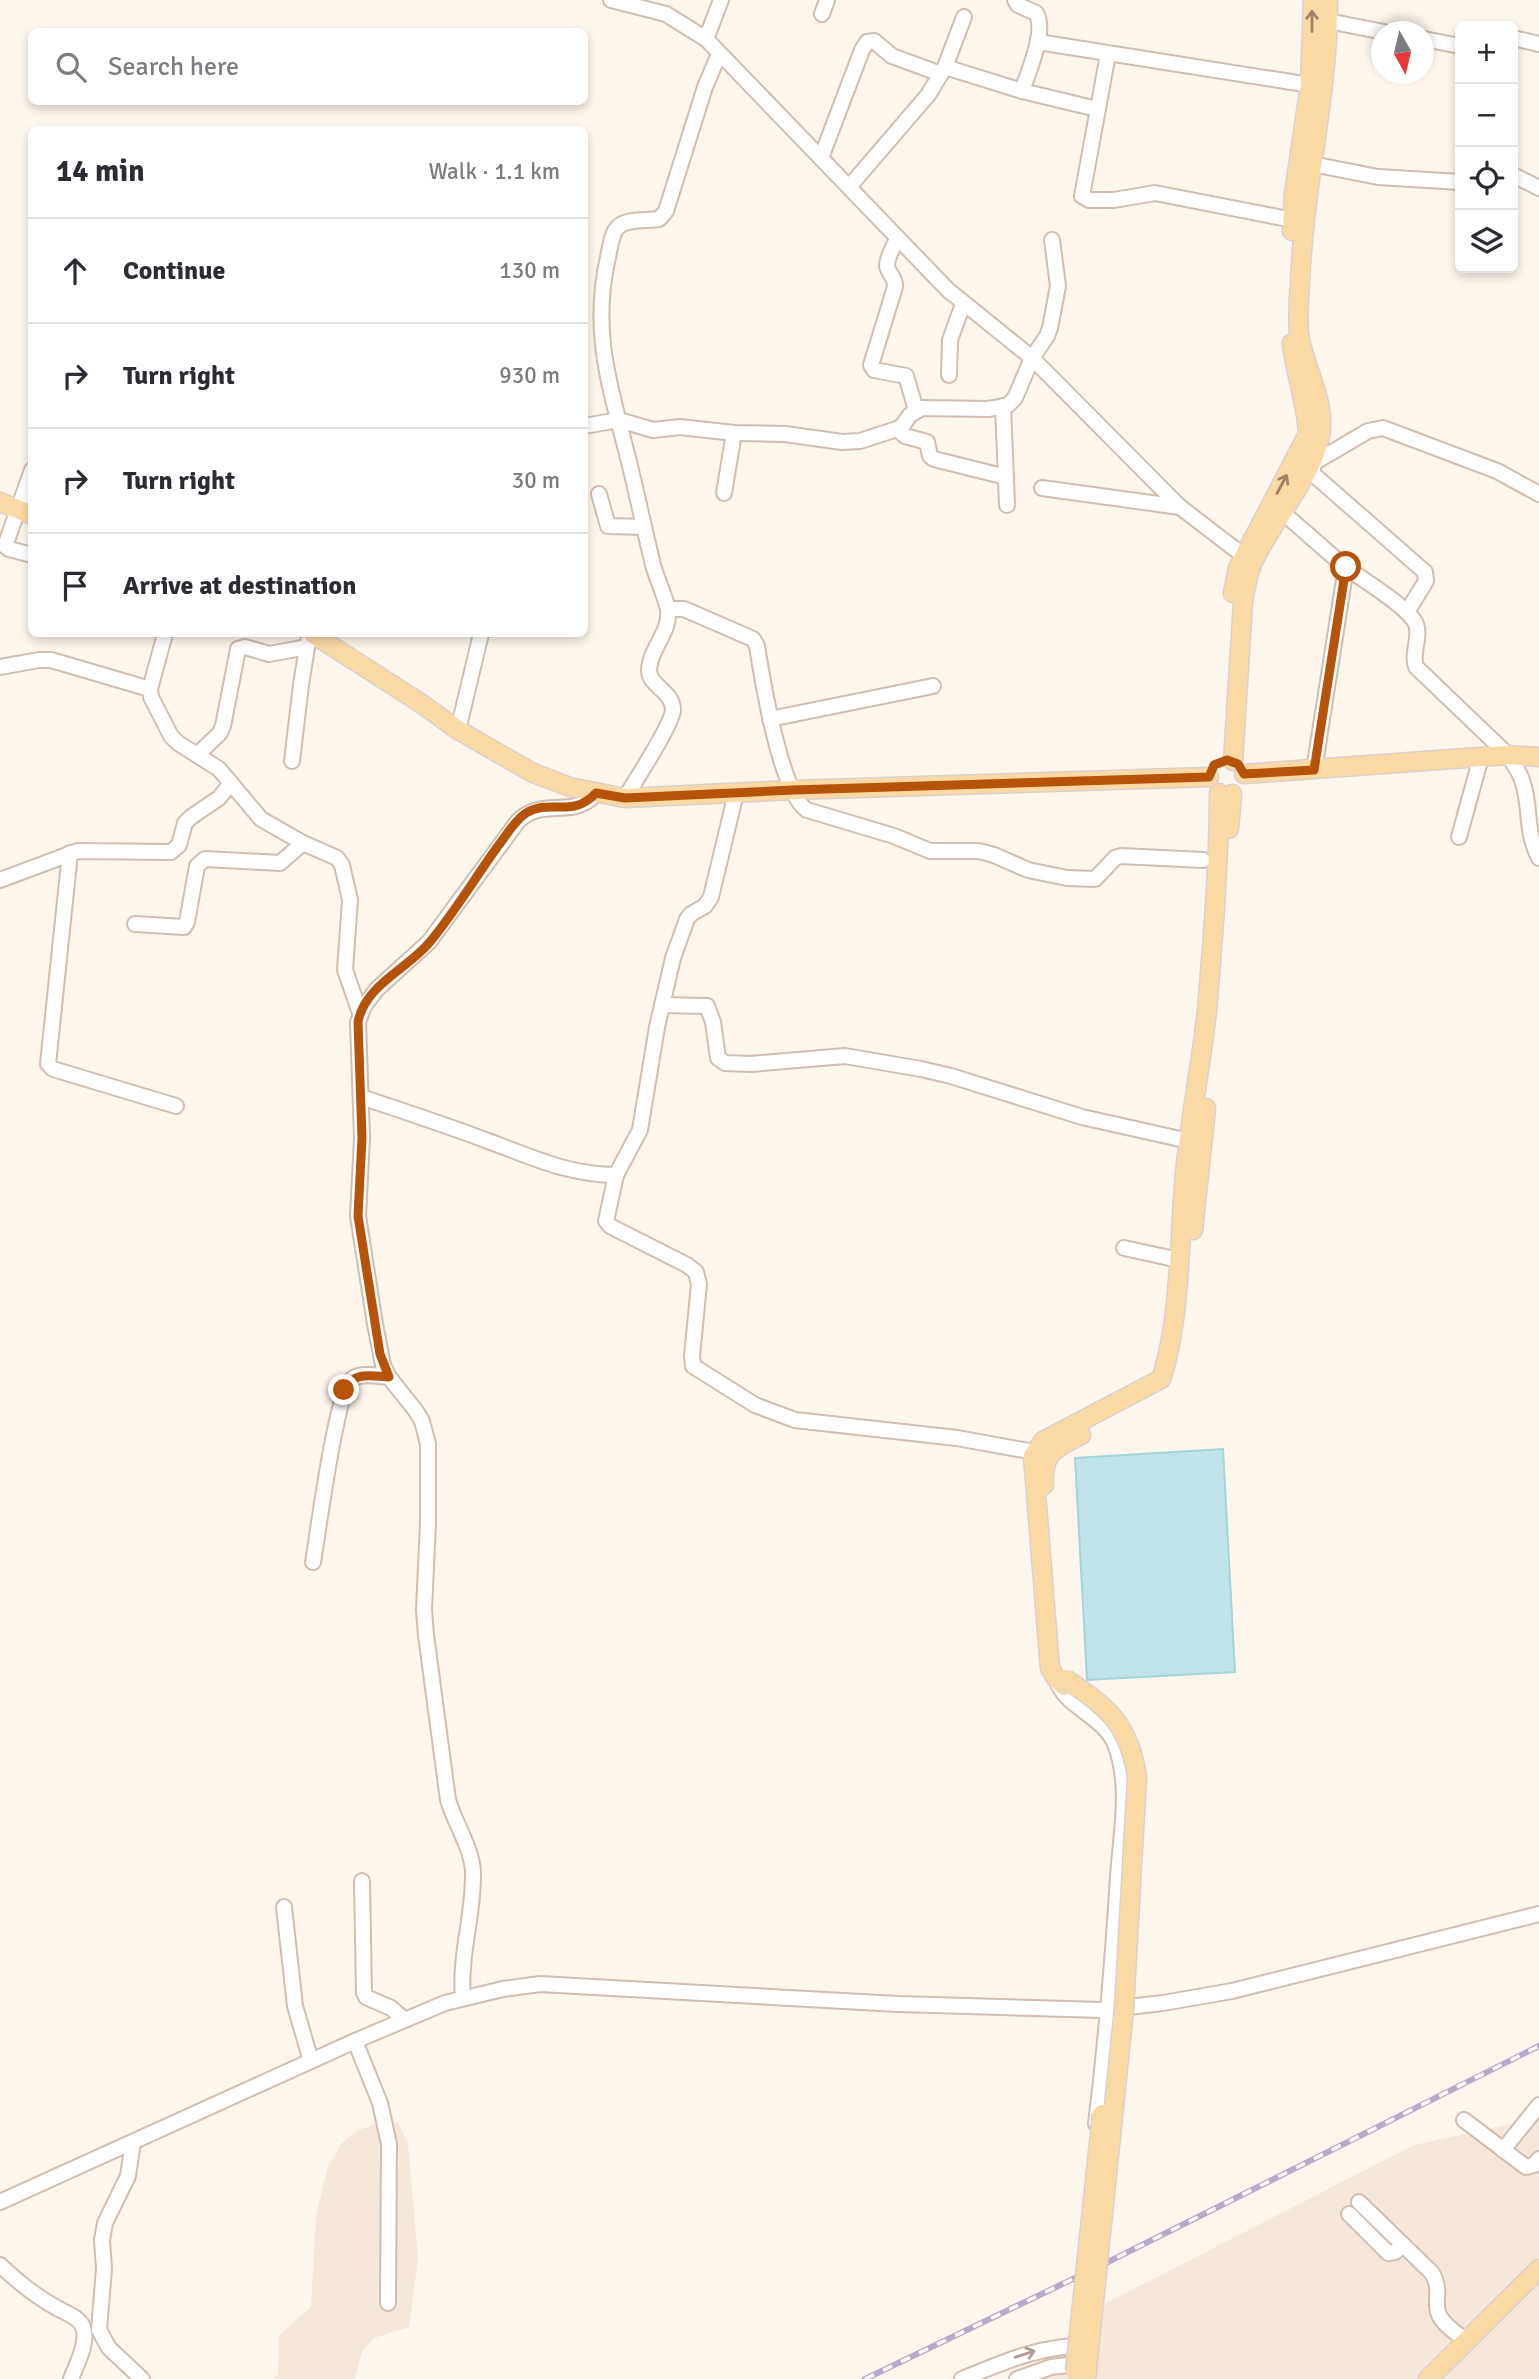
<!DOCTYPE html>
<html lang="en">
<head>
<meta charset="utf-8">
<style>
	:root { --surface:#fff; --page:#f7f7f7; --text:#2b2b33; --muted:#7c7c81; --line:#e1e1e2 }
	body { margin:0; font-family:Signika,sans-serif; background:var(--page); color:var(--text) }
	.controls { position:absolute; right:21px; top:21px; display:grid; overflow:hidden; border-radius:10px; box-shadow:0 4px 10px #0003 }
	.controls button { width:63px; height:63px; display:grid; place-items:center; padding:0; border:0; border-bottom:2px solid var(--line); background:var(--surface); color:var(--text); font:35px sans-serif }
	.compass { position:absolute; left:1371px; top:21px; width:63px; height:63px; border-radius:50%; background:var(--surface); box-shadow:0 4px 10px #0003; rotate:172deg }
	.stop { position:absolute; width:21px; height:21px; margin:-16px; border:5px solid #b45309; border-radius:50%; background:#fff }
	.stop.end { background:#b45309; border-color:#fff; box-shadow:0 2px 7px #0008 }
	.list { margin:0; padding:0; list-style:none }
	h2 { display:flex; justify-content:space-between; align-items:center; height:91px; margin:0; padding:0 28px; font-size:30px }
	h2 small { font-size:23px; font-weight:400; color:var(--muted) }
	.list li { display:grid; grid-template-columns:46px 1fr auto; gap:21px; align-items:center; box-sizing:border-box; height:105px; padding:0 28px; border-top:2px solid var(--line) }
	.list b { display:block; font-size:26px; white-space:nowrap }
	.list em { font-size:23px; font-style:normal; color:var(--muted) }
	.icon { flex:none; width:38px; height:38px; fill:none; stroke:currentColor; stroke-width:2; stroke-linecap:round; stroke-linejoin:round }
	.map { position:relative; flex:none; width:1539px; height:2379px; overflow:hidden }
	.search { position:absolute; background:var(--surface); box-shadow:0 4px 10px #0003; left:28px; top:28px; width:560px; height:77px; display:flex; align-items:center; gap:18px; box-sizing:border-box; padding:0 24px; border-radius:10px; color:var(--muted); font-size:26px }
	.panel { position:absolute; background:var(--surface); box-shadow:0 4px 10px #0003; left:28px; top:126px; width:560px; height:511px; border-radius:10px }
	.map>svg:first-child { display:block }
	.residential { fill:#f5e8da }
	.water { fill:#bfe3e8; stroke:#a5d3da; stroke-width:2 }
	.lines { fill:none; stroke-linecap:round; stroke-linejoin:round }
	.minor-casing { stroke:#d1beb0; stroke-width:18 }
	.major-casing { stroke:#dad1cd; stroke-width:21 }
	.minor { stroke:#fff; stroke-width:14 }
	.major { stroke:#fbd9a5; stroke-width:18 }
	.rail-casing { stroke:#b9a8c9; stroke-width:6 }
	.rail { stroke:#fffaf3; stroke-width:3.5; stroke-dasharray:10; stroke-linecap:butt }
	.major-bridge-casing { stroke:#dad1cd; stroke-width:21; stroke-linecap:butt }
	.major-bridge { stroke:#fbd9a5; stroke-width:18 }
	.oneway { stroke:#a18267 }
	.oneway2 { stroke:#af9d94 }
	.route { stroke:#b45309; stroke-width:9 }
</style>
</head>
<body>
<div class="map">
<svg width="1539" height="2379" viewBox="0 0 1539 2379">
	<rect width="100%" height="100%" fill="#fdf6ec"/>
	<g class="residential">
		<path d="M1539,2118V2379H1040L1083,2315L1414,2145Z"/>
		<path d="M382,2122L398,2123L408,2143L418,2258L409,2327L374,2338L362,2351L355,2379H273L278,2375L279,2335L311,2307L316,2216L328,2167L341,2144L356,2131Z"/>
	</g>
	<path class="water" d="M1223,1449L1235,1672L1087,1680L1075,1458Z"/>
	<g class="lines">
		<g class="minor-casing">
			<g id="minor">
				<path d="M611,0L666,14L706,39L948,290L1032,358L1180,507L1244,556"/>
				<path d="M1015,0L1018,5L1036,13C1047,31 1028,72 1022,91"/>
				<path d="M822,14L827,0"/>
				<path d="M1328,21L1384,32"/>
				<path d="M1513,38L1539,44"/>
				<path d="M706,39L721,0"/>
				<path d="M1424,39L1460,46"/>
				<path d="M1038,42L1310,85"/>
				<path d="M1108,54L1082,196L1089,200H1114L1155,193L1293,220"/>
				<path d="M945,67L1022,91L1097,109"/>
				<path d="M821,158L862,50L867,42L874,41L892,56L941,74"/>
				<path d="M1312,164L1378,177L1460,182"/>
				<path d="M1513,175L1539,188"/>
				<path d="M849,187L928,95L945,67L964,17"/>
				<path d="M898,238C894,245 887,257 887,266C888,274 896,277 895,287L871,365L874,370L906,376L916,410"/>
				<path d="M949,375L950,340L963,304"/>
				<path d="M1003,406L1007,505"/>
				<path d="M584,426L619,420L653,430L680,427L734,433L785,434L842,442L860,441L897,429L903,425L910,415L922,408L988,409L1007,406L1015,398L1032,358L1047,336L1050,328L1058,286L1052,240"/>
				<path d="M897,429L905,436L927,442L930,456L934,459L1006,477"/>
				<path d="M32,470L5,546L9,549L32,555"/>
				<path d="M1042,488L1180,507"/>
				<path d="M724,493L734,433"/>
				<path d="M599,494L608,526L644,527"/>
				<path d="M1282,512C1303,530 1323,548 1344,566C1361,579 1409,607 1416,624C1421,638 1411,653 1416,667L1508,755C1513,763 1519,771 1522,780C1532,808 1524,828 1539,858"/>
				<path d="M668,609H684L753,639L757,646C762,678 781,794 807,810L894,836L930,851H979L994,855L1028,870L1067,878L1095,879L1115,858L1121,856L1203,860"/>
				<path d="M1407,612L1426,581L1425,572L1313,474V465L1317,461L1368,431L1383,428L1497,471L1539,494"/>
				<path d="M165,634L150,689L151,697L171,736L178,743L219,769L261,819L303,843L337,858L342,865L350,900L345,970L360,1013"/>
				<path d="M0,667L39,660H51L150,689"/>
				<path d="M770,719L933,686"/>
				<path d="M458,730L481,634"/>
				<path d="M197,755L220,733L223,726L238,649L245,647L269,654L307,647"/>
				<path d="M292,761L301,685L308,641"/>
				<path d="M1314,770L1346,567"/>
				<path d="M736,793L711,897L705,906L691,914L687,919L673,958L657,1027L640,1130L616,1175L606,1221L610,1226L687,1265L696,1272L699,1284L692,1356L693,1366L755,1405L795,1420L957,1438L1034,1452"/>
				<path d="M625,798C635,781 672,725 673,710C673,691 650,687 649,671C649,649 671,632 668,610C665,595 657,580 653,565C645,532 638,499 630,466C612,392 590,335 608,257C610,249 611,234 618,227C627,218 647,221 659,219L666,211L705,87L719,54"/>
				<path d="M1459,837L1481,757"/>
				<path d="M70,853L48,1064L53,1069L176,1106"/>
				<path d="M0,880L78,851L171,852L179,845L185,823L191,817L219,798L231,783"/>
				<path d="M135,924L184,927L187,922L197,866L205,859L280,863L303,843"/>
				<path d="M662,1005L707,1006L713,1022L718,1058L725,1063L751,1064L845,1056L921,1069L951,1076L1082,1117L1189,1141"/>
				<path d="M361,1097C403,1111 446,1125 488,1141C532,1157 568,1175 616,1175"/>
				<path d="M1124,1248L1179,1260"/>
				<path d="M313,1562C318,1534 336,1391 352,1379C361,1372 378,1376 389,1377"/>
				<path d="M1056,1678C1063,1707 1103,1715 1115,1744C1131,1784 1121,1834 1118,1876C1113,1959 1106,2041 1096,2124"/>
				<path d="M362,1881L364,1993L366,1997L391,2008L405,2020"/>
				<path d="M284,1907L295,2006L311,2061"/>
				<path d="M463,1998C459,1955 474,1915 473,1872C472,1848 455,1824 448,1800L426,1635L424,1610L428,1523V1444L422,1421L416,1411L389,1377L383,1365L375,1324L358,1216L362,1138L358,1022L364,1006L377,989L429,942L518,821C544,796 571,820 596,794"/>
				<path d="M355,2041L380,2103L389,2144L388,2303"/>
				<path d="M1464,2120L1526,2167L1534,2165L1539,2159"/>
				<path d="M133,2142L128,2176L105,2223L102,2240L104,2269L99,2330L109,2348L142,2379"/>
				<path d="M1503,2150L1539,2105"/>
				<path d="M0,2202L355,2041L445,2003L503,1989L540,1984L898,2004L1102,2010L1163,2003L1232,1991L1539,1914"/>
				<path d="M1359,2202L1432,2273C1442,2291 1434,2297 1438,2312C1441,2324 1458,2334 1466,2341"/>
				<path d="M1349,2214L1388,2253L1395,2252L1403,2245"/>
				<path d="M0,2265C18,2282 35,2296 57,2308C66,2313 79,2317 83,2327C89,2342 76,2365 71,2379"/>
				<path d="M962,2379C1009,2360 1036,2347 1088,2345"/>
				<path d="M1017,2379L1051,2367L1084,2363"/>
			</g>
		</g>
		<g class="major-casing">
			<g id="major">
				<path d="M1292,231L1294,194L1310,85L1313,0"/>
				<path d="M0,502L32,515"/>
				<path d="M1233,593L1238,568L1308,434C1307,403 1295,374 1292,343"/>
				<path d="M313,634L422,704L458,730L533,773L570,787L625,798L793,790L1209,777"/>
				<path d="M1233,761L1243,603C1245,589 1247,575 1253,562C1272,521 1307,485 1319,441C1329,404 1303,368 1299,333C1297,310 1300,286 1301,264C1306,176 1329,88 1328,0"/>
				<path d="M1244,774L1508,755L1539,757"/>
				<path d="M1229,829L1232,794"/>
				<path d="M1193,1230L1206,1108"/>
				<path d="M1044,1485C1043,1451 1054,1449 1081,1435"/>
				<path d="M1064,1686L1056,1678L1050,1668L1033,1456L1043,1441L1161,1379C1181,1319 1179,1239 1185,1174C1190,1119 1201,1065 1207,1011C1213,939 1219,865 1219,793"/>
				<path d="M1428,2379L1539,2269"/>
			</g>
		</g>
		<use href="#minor" class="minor"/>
		<use href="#major" class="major"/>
		<g class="rail-casing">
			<path id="rail" d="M865,2379L1104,2264L1539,2046"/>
		</g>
		<use href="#rail" class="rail"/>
		<g class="major-bridge-casing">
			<g id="major-bridge">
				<path d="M1066,1679C1109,1709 1129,1724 1137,1777L1124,2009L1086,2379"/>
				<path d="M1075,2372L1102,2114"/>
			</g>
		</g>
		<use href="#major-bridge" class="major-bridge"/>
	</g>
	<defs><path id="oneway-shaft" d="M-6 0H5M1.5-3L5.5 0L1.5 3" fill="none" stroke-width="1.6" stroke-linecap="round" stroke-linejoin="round" transform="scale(1.75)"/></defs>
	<g class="oneway">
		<use href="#oneway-shaft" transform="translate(1312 21) rotate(-90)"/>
		<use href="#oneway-shaft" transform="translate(1282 484) rotate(-62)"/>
	</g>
	<use class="oneway2" href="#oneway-shaft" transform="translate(1025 2354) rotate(-18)"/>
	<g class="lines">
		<path class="route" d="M344,1390C354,1371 370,1376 389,1377L380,1354L358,1216L362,1138L358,1022C365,985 406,970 429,943C454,913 475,878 498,846C506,836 514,821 526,813C550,798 572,819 596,793L625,798L793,790L1209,777L1214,765L1227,760L1238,764L1244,774L1314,770L1346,567"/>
	</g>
</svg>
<div class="controls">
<button>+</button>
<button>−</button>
<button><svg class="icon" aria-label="locate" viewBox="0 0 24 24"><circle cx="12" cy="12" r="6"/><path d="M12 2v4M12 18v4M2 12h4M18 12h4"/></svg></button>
<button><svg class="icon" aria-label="layers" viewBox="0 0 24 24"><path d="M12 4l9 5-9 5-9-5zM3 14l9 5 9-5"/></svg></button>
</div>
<svg class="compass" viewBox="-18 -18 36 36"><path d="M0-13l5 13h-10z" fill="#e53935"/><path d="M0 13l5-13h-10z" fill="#7c7c81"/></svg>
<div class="stop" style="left:1346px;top:567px"></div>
<div class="stop end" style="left:344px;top:1390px"></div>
<div class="search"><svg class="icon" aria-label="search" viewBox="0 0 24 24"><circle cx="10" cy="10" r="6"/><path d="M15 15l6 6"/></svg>Search here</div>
<section class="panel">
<h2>14 min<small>Walk · 1.1 km</small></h2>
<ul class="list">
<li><svg class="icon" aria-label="ahead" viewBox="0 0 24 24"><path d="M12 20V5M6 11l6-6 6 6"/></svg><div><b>Continue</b></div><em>130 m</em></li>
<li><svg class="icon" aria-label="right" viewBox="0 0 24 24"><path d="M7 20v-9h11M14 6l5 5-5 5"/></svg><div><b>Turn right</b></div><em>930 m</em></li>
<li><svg class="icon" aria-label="right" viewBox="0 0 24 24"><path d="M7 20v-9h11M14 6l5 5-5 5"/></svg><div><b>Turn right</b></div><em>30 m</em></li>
<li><svg class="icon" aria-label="arrive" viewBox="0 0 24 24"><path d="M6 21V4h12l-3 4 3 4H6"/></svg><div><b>Arrive at destination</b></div></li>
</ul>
</section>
</div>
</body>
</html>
